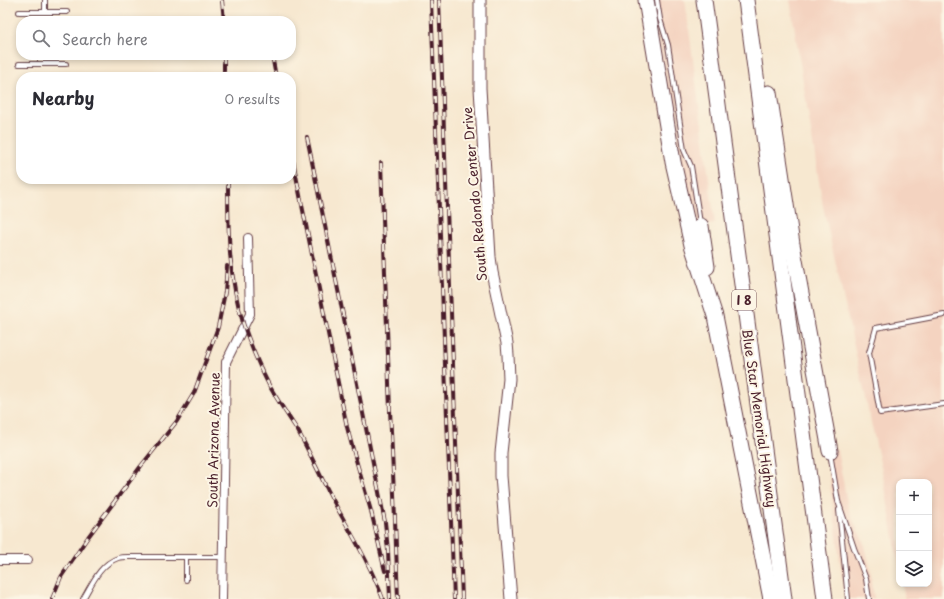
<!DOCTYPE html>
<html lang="en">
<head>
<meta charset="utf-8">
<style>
	:root { --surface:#fff; --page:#f7f7f7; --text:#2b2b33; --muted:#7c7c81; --line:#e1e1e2 }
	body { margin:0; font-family:"Playpen Sans",sans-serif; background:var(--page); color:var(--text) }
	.controls { position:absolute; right:12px; bottom:12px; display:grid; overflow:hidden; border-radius:8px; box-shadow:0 2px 6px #0003 }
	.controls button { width:36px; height:36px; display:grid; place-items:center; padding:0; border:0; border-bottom:1px solid var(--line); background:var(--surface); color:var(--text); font:20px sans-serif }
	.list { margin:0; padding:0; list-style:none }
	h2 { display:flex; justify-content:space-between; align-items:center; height:52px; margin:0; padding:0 16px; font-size:17px }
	h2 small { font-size:13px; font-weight:400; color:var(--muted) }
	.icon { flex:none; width:22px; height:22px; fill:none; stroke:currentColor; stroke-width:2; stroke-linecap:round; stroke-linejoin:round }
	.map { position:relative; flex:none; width:944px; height:599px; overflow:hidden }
	.search { position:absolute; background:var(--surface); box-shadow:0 2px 6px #0003; left:16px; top:16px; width:280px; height:44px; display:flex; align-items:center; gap:10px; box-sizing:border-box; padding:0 14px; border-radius:16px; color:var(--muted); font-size:15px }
	.panel { position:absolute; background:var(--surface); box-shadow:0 2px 6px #0003; left:16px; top:72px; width:280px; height:112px; border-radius:16px }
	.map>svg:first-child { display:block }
	.built { fill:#f4d3c0 }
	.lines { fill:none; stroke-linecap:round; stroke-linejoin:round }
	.service-casing { stroke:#643d44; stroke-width:6 }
	.minor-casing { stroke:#643d44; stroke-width:10 }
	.tertiary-casing { stroke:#643d44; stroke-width:13 }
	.motorway-casing { stroke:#643d44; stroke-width:17 }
	.service { stroke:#fff; stroke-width:4 }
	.minor { stroke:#fff; stroke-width:8 }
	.tertiary { stroke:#fff; stroke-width:11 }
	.motorway { stroke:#fff; stroke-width:15 }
	.rail-casing { stroke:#4a1f2b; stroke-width:4 }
	.rail { stroke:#fcf5e5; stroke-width:2.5; stroke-dasharray:8; stroke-linecap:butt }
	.labels { text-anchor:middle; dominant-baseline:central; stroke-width:4; stroke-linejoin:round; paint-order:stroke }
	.shield { fill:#fcf5e5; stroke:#7f5f63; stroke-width:1 }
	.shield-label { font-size:12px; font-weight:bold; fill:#4a1f2b }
	.street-label { font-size:13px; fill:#4a1f2b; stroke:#fcf5e5 }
</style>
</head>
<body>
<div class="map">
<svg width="944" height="599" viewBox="0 0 944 599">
	<rect width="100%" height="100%" fill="#fcf5e5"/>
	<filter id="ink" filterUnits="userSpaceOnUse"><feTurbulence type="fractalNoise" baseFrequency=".025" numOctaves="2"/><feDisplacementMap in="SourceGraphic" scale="8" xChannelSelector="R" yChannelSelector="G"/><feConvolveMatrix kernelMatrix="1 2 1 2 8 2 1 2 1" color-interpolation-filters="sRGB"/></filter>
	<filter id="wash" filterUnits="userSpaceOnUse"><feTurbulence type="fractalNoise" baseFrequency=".012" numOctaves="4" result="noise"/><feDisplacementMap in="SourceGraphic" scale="16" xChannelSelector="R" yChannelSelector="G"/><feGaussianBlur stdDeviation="0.9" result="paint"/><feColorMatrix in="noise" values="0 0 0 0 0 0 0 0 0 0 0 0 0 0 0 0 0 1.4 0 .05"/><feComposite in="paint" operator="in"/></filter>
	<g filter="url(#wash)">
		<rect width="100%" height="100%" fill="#f7e8d0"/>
		<g class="built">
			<path d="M651,0H685L715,224L692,227Z"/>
			<path d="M790,0H944V599H905L902,584H929V482H899V567L883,476L823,206Z"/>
			<path d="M837,450L848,507L853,520L865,546L870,567L874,599H845L826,451Z"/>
		</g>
	</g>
	<g filter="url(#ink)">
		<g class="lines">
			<g class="service-casing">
				<g id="service">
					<path d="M657,0L660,19L668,45L684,150L691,166L700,223"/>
					<path d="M19,12H67"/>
					<path d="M45,12V0"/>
					<path d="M19,64H66"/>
					<path d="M944,315L876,328L869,353L880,413L944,404"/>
					<path d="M830,453L838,501L854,548L866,579L869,599"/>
					<path d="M839,510L848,599"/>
					<path d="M186,580V557"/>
					<path d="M83,599C92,584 100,564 118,558C121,557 125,557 128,557H222"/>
				</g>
			</g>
			<g class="minor-casing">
				<g id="minor">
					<path d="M0,560H28"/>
					<path d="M222,599L226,362L250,314L248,238"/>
				</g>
			</g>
			<g class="tertiary-casing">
				<path id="tertiary" d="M480,0V88L490,257L492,272L507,343L508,355L509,379L501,453V476L511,599"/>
			</g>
			<g class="motorway-casing">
				<g id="motorway">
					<path d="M646,0L673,162L692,245L715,316L771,599"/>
					<path d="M704,0L784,599"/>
					<path d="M746,0L825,599"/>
					<path d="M769,93L792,244L830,451"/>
					<path d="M701,226L707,267"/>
				</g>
			</g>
			<use href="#service" class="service"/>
			<use href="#minor" class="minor"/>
			<use href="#tertiary" class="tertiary"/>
			<use href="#motorway" class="motorway"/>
			<g class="rail-casing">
				<g id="rail">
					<path d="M222,0L224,21"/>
					<path d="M431,0L454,599"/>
					<path d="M439,0L462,599"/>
					<path d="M224,55V77"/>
					<path d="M272,55L276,77"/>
					<path d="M307,137L385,522L388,550L390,599"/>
					<path d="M291,151L347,427C354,455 363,483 371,511C376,531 380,551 385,571"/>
					<path d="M381,163L390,410L394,494L398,599"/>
					<path d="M228,179C228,231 228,276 244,326C251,346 259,366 269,385C278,401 288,416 298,431C311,455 322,480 335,504C352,535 371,566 383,599"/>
					<path d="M52,599L61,577L88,537L141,466L177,421L194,393L218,327L225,292L227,266"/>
				</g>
			</g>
			<use href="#rail" class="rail"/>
		</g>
	</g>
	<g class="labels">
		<rect class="shield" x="732" y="290" width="24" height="20" rx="3"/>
		<g class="shield-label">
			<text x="744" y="300">I 8</text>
		</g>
		<g class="street-label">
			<text transform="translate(474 194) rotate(-95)">South Redondo Center Drive</text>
			<text transform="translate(760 418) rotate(82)">Blue Star Memorial Highway</text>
			<text transform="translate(213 440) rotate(-89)">South Arizona Avenue</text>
		</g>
	</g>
</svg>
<div class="controls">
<button>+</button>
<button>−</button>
<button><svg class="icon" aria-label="layers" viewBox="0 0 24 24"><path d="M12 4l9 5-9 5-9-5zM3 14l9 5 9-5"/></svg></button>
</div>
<div class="search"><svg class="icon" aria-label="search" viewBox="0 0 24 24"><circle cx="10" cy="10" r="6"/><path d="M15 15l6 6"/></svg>Search here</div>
<section class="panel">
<h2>Nearby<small>0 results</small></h2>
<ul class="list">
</ul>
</section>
</div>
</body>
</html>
